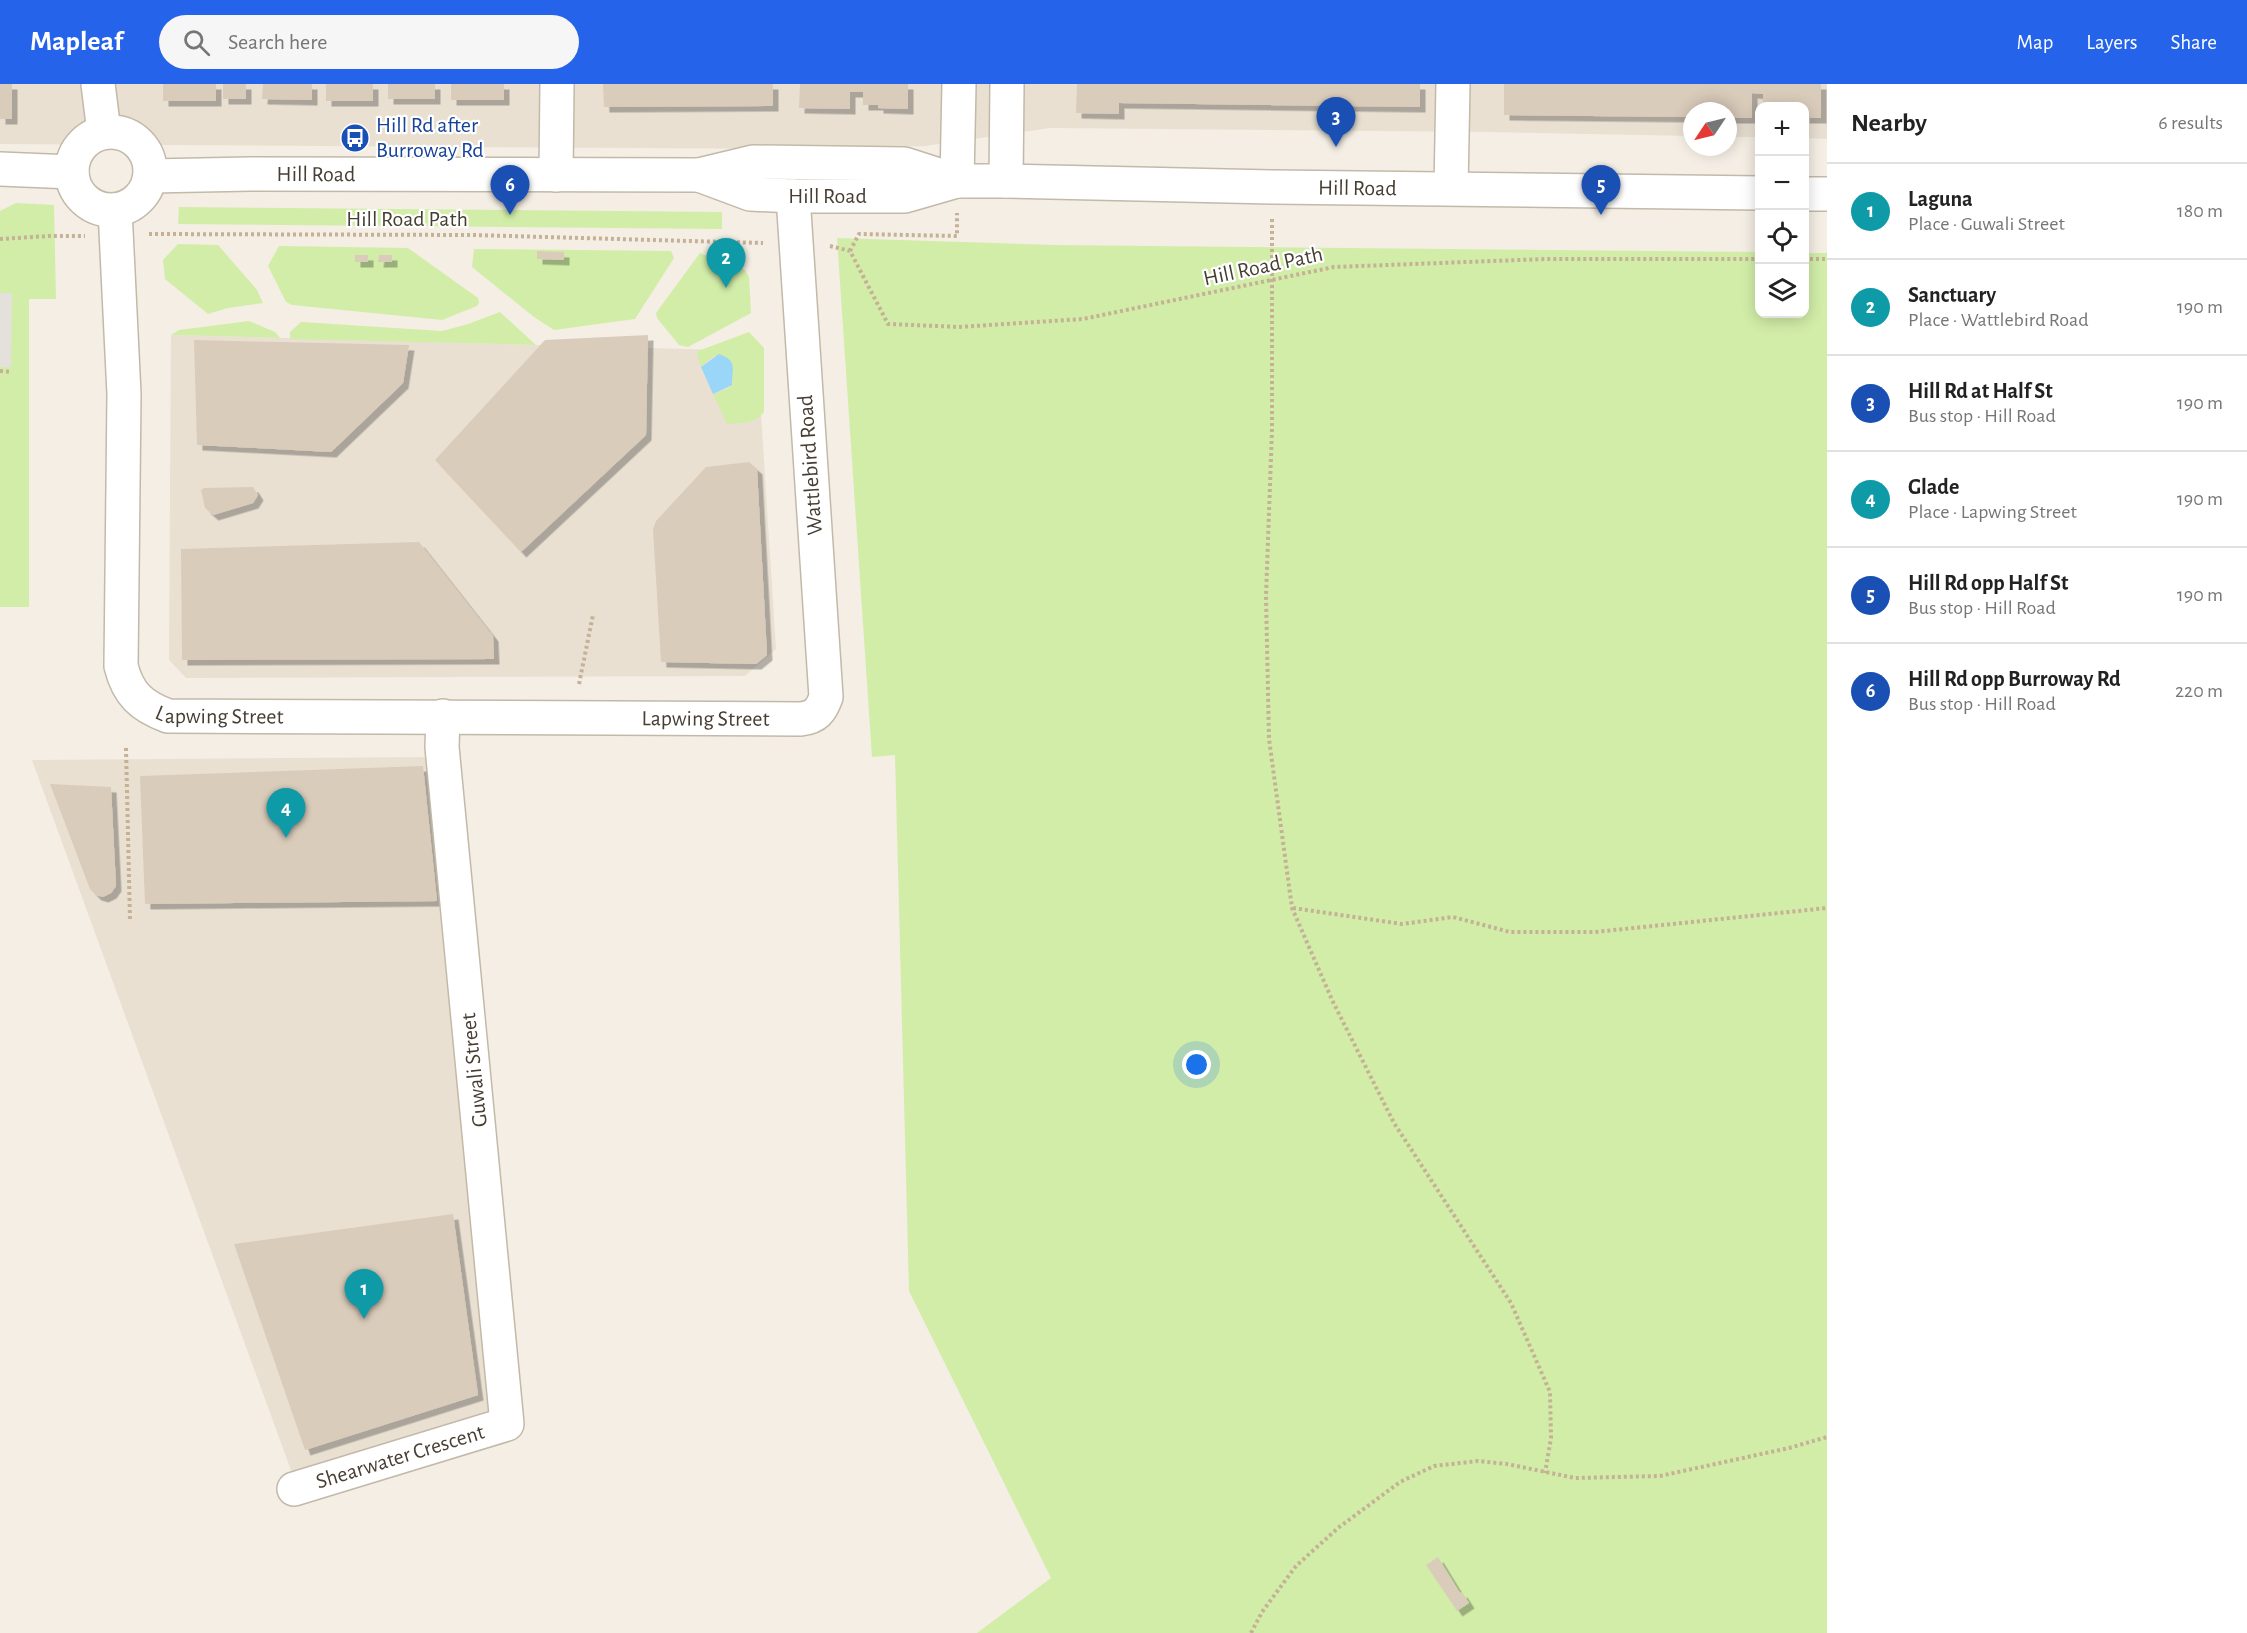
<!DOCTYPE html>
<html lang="en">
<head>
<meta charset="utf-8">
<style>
	:root { --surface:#fff; --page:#f6f6f6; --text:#222; --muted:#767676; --line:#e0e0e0; --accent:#2563eb }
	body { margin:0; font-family:"Alegreya Sans",sans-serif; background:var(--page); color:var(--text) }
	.controls { position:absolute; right:18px; top:18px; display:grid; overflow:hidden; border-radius:12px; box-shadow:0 3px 15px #0003 }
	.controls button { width:54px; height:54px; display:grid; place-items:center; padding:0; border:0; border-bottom:2px solid var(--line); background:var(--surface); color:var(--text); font:30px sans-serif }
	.compass { position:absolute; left:1683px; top:18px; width:54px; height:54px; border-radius:50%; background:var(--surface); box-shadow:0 3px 15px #0003; rotate:235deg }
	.you { position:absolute; left:1197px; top:981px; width:21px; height:21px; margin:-15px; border:4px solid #fff; border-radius:50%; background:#1a73e8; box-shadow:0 0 0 9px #1a73e833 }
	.badge { display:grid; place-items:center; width:39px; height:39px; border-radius:50%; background:var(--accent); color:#fff; font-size:20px; font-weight:700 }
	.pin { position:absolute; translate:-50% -50px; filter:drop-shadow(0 2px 3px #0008) }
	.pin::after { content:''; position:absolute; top:32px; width:21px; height:18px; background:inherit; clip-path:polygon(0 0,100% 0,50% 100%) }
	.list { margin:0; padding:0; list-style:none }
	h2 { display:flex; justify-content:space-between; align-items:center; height:78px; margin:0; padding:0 24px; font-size:26px }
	h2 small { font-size:20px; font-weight:400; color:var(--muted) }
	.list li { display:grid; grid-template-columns:39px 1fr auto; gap:18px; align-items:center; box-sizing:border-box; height:96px; padding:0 24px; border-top:2px solid var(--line) }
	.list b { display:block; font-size:22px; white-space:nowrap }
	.list p { margin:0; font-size:20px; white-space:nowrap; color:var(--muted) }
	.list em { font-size:20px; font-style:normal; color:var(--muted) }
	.icon { flex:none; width:33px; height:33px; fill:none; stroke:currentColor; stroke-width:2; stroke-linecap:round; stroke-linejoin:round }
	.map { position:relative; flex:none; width:1827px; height:1549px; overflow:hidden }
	header { display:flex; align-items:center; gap:36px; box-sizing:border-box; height:84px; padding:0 30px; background:var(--accent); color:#fff }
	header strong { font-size:28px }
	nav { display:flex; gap:33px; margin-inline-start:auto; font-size:21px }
	.search { width:420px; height:54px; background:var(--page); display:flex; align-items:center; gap:15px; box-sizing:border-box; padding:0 21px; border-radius:33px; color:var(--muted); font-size:22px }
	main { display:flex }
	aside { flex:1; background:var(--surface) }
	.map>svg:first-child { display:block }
	.residential { fill:#e9e0d2 }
	.green { fill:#d2eda8 }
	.parking { fill:#e4e1dd }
	.water { fill:#9ad6f8 }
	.building { fill:#daccbb; filter:url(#shadow) }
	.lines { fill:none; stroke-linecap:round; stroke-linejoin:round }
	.minor-casing { stroke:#c3b9a9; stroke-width:36 }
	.path { stroke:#c4b196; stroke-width:4; stroke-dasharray:3 3; stroke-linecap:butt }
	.minor { stroke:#fff; stroke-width:33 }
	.labels { text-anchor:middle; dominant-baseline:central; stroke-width:4.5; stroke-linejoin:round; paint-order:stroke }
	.transit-label { font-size:22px; fill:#164399; stroke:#fff; text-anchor:start }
	.street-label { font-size:22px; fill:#473e33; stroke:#fff }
</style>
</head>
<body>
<header>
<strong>Mapleaf</strong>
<div class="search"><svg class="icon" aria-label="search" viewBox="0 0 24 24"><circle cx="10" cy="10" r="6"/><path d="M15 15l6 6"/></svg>Search here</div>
<nav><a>Map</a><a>Layers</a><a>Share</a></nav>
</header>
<main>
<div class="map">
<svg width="1827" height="1549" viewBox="0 0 1827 1549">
	<defs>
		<filter id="shadow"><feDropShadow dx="5.5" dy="5.5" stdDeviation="0" flood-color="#0004"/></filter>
	</defs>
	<rect width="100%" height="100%" fill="#f4eee4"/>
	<g class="residential">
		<path d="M0,0H1827V55L1805,54L1804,22H1760L1759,53H1728V27H1692V52L1486,48L1050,44L925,62L806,65L0,60Z"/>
		<path d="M171,251L757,267L776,565L745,592L186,594L169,576Z"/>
		<path d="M428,673L503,1337L296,1400L32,676Z"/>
	</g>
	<g class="green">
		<path d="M16,119L54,121L56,215H29V523H0V127Z"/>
		<path d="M179,123L722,128V145L178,140Z"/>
		<path d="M837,154L1054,161L1759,168L1760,230H1804L1805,169H1827V1549H977L1051,1494L909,1207L895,671L872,673Z"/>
		<path d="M178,160L218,161L257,206L263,219L228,224L208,230L165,195L163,176Z"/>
		<path d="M279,162L408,164L478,214L479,219L477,222L442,236L292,221L286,218L268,182Z"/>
		<path d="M474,165L671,167L674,174L635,235L554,246L534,233L472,183Z"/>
		<path d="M700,169L745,186L749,193L751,229L688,263L679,261L657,234L656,229Z"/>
		<path d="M500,228L536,261L290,255V248L301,238L442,247L468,240Z"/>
		<path d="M249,237L275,248L280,254L171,251L179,246Z"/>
		<path d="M749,248L764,264V328C755,340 741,339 727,340L713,310L730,304L714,271L701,283L697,270L698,267Z"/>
	</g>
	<path class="parking" d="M0,209H12L11,283H0Z"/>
	<path class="water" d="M719,270C738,277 732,284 732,301L713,310L701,283Z"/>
	<g class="building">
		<rect x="0" y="0" width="12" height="35"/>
		<rect x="163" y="0" width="53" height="17"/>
		<rect x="223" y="0" width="23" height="15"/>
		<path d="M263,0H312V16L262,15Z"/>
		<rect x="326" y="0" width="47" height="17"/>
		<rect x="388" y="0" width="47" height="15"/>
		<rect x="451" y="0" width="53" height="16"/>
		<path d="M603,0H773V22L604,23Z"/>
		<path d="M800,0H908V25L878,24V21H863V8H850V25L799,24Z"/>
		<path d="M1077,0H1420V23L1119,19V30L1076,29Z"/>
		<path d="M1504,0H1821V34H1804V22H1763V10L1752,9V34H1728V27H1692V33L1504,31Z"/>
		<path d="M537,167L564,168V176L537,175Z"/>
		<rect x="355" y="171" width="13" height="7"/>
		<path d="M379,171H392V178H378Z"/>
		<path d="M648,251L646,351L521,468L435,376L545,256Z"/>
		<path d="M194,256L409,261L403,299L331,368L197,361Z"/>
		<path d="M749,378L757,385L767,571L756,580L661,578L653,445L656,437L706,383Z"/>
		<path d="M253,403L258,411L253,419L213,431L205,424L201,406L204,404Z"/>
		<path d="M419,458L493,552L494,575L182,576L181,465Z"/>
		<path d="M423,682L437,817L145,820L140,692Z"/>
		<path d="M50,700L111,703L116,802L111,809L103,813L96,811L90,805Z"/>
		<path d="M453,1130L478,1311L305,1366L234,1160Z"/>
		<path d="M1438,1473L1460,1509L1462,1508L1469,1519L1457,1527L1426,1481Z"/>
	</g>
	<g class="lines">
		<g class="minor-casing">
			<g id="minor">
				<path d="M98,0L104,48"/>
				<circle cx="111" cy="87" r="39"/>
				<path d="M0,85L72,88"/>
				<path d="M556,91L557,0"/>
				<path id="s1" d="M699,91L750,110L793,112H905L957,97H1006L1274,103L1760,109"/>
				<path id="s2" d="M150,92L251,90L699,91L753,78L904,80L957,97"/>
				<path d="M957,97L959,0"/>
				<path d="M1006,97L1007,0"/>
				<path d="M1451,104L1453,0"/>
				<path d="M1804,110H1827"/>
				<path id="s3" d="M115,126L124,310L121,582C128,610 141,622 168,632L801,635C816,633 821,627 826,613L793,112"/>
				<path id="s4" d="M294,1405L507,1340L442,663L443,632"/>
			</g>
		</g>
		<g class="path">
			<path d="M1272,135V345L1266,512L1269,655L1292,824L1333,918L1394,1039L1511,1219L1550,1308L1551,1354L1545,1389"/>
			<path d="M149,150L472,151L763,159"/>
			<path d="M0,155L49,152H85"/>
			<path d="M830,162L850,167L888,240L959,243L1083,235L1334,183L1546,175H1760"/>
			<path d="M850,167L859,150L957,152V129"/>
			<path d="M1804,175H1827"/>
			<path d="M0,287L12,288"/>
			<path d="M579,600L593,531"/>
			<path d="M126,664L130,836"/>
			<path d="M1293,824L1402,840L1453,833L1510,848H1595L1827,824"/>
			<path d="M1251,1549L1262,1528L1296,1482L1338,1444L1400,1398L1434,1382L1478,1377L1507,1380L1575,1394L1660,1392L1789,1364L1827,1353"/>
		</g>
		<use href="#minor" class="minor"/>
	</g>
	<defs>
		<g id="bus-disc" transform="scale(1.5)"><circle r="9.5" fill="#1a4fb4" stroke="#fff"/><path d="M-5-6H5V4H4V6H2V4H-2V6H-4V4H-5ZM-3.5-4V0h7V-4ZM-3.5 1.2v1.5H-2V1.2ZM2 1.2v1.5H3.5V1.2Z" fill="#fff"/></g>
	</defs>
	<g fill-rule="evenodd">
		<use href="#bus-disc" x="355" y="54"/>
	</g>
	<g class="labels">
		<g class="transit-label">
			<text x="376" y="41">Hill Rd after<tspan x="376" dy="25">Burroway Rd</tspan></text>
		</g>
		<g class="street-label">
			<text stroke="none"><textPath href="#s2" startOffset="166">Hill Road</textPath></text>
			<text stroke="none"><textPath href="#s1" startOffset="664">Hill Road</textPath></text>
			<text stroke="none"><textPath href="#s1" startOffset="132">Hill Road</textPath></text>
			<text x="407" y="135">Hill Road Path</text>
			<text transform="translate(1263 182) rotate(-12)">Hill Road Path</text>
			<text transform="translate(810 381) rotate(-94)">Wattlebird Road</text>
			<text stroke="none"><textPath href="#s3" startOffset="580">Lapwing Street</textPath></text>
			<text stroke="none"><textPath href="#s3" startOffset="1066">Lapwing Street</textPath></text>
			<text transform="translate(474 986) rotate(-96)">Guwali Street</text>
			<text stroke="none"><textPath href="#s4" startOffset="111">Shearwater Crescent</textPath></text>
		</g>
	</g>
</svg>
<div class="controls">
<button>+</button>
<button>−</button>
<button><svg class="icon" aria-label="locate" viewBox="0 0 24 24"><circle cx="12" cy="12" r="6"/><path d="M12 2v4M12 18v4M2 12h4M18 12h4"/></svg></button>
<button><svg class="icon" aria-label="layers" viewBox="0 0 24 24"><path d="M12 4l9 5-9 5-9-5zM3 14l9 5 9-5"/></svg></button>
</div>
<svg class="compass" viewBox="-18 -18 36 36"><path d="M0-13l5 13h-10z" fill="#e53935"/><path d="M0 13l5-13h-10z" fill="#767676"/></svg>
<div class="you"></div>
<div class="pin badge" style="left:364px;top:1235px;background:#0f9aa8">1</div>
<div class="pin badge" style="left:726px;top:204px;background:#0f9aa8">2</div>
<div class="pin badge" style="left:1336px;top:63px;background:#1a4fb4">3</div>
<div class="pin badge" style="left:286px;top:754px;background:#0f9aa8">4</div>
<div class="pin badge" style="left:1601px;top:131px;background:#1a4fb4">5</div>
<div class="pin badge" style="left:510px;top:131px;background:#1a4fb4">6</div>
</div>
<aside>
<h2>Nearby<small>6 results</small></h2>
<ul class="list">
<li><span class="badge" style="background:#0f9aa8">1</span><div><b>Laguna</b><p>Place · Guwali Street</p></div><em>180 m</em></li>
<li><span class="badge" style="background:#0f9aa8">2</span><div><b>Sanctuary</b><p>Place · Wattlebird Road</p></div><em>190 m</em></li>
<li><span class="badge" style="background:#1a4fb4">3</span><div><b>Hill Rd at Half St</b><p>Bus stop · Hill Road</p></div><em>190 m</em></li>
<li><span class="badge" style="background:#0f9aa8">4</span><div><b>Glade</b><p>Place · Lapwing Street</p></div><em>190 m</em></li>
<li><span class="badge" style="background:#1a4fb4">5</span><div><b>Hill Rd opp Half St</b><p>Bus stop · Hill Road</p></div><em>190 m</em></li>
<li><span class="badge" style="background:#1a4fb4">6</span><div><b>Hill Rd opp Burroway Rd</b><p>Bus stop · Hill Road</p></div><em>220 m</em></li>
</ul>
</aside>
</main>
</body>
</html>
